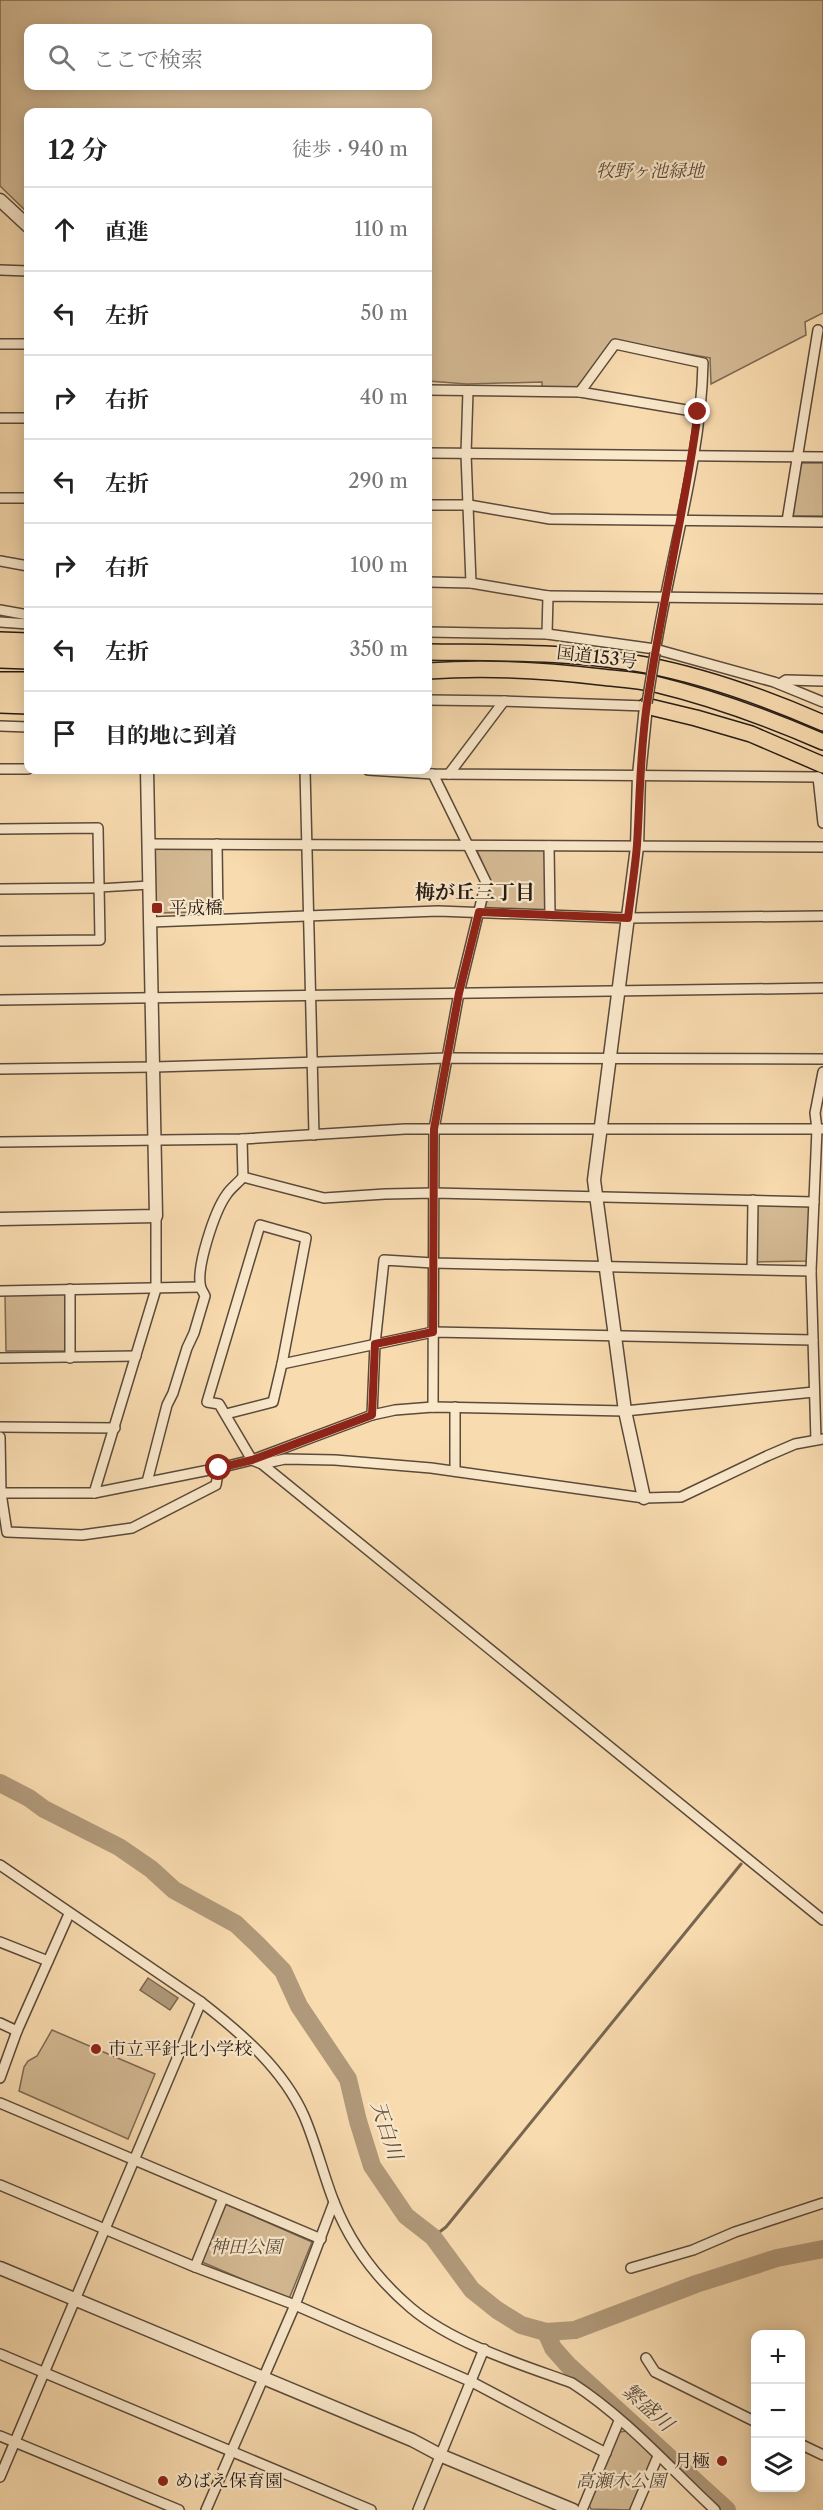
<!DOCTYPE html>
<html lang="ja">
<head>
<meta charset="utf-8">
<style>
	:root { --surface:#fff; --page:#f6f6f6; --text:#222; --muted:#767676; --line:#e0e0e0 }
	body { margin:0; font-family:"Libre Caslon Text","Noto Serif JP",serif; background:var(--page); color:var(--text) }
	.controls { position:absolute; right:18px; bottom:18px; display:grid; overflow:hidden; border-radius:12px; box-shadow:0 3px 15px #0003 }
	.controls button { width:54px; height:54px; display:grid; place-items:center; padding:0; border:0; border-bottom:2px solid var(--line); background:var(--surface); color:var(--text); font:30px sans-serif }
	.stop { position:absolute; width:18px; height:18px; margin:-14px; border:4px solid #8f2418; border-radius:50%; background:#fff }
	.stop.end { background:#8f2418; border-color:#fff; box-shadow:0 2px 6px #0008 }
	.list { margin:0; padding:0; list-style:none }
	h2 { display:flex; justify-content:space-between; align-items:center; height:78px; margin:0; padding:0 24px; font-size:26px }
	h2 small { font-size:20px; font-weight:400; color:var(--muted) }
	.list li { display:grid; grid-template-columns:39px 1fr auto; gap:18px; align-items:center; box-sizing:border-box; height:84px; padding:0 24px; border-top:2px solid var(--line) }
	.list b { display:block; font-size:22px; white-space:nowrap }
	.list em { font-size:20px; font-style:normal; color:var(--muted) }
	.icon { flex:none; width:33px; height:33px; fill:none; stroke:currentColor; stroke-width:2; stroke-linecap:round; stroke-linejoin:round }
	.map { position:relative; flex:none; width:823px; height:2510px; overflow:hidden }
	.search { position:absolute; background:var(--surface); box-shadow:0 3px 15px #0003; left:24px; top:24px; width:408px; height:66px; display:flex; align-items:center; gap:15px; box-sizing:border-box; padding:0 21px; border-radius:12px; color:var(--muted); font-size:22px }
	.panel { position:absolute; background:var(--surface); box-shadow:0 3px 15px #0003; left:24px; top:108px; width:408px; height:666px; border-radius:12px }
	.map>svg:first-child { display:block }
	.green { fill:#d4ba94; stroke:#7c6a54; stroke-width:1.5; fill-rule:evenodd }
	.water { fill:#b0997a; stroke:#786651; stroke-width:1.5 }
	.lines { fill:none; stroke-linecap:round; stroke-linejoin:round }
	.stream { stroke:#786651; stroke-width:3 }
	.river { stroke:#b0997a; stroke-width:18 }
	.pedestrian-casing { stroke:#5a4a3a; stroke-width:10 }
	.minor-casing { stroke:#5a4a3a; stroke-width:12 }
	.tertiary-casing { stroke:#5a4a3a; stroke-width:15 }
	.trunk-casing { stroke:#251a13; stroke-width:18 }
	.motorway-casing { stroke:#251a13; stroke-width:20 }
	.pedestrian { stroke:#fae8cb; stroke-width:7 }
	.minor { stroke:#fae8cb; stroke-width:9 }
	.tertiary { stroke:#fae8cb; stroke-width:12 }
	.trunk { stroke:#f8dbaf; stroke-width:15 }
	.motorway { stroke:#f8dbaf; stroke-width:16 }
	.minor-bridge-casing { stroke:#5a4a3a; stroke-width:12; stroke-linecap:butt }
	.minor-bridge { stroke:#fae8cb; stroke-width:9 }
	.route { stroke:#8f2418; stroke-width:8 }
	.poi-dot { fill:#8f2418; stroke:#fae8cb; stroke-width:2 }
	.labels { text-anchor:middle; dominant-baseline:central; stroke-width:4.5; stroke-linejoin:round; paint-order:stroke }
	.park-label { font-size:18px; font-style:italic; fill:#5a4a3a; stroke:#fae8cb }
	.street-label { font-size:18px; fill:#251a13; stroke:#fae8cb }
	.poi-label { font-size:18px; fill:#251a13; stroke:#fae8cb; text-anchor:start }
	.neighbourhood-label { font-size:20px; font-weight:bold; fill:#251a13; stroke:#fae8cb }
	.water-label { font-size:20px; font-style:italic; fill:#5d4d3c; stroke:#fae8cb }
</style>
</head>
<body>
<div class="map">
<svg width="823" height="2510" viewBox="0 0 823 2510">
	<rect width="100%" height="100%" fill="#f8dbaf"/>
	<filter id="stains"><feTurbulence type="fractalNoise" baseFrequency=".00333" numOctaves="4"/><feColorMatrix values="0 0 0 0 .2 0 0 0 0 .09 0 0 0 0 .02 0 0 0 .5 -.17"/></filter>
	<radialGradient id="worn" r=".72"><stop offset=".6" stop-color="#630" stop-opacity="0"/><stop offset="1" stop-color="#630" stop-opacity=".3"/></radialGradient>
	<g class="green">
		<path d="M0,0H823V313L805,322L806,335L711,384L710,358L614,341L577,387L542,388V382L467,384L428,381V112H28V213L0,186ZM28,28H428V86H28Z"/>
		<path d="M800,463H823V516H793Z"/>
		<path d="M153,846H215L216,912L155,913Z"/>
		<path d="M475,846L547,848L548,912L487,909L485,907L491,882Z"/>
		<path d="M761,1204L807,1206L811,1210L807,1261L754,1262L755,1208Z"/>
		<path d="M66,1293L67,1351H6L5,1295Z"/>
		<path d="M52,2030L155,2074L128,2139L19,2091L24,2067L28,2061L37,2056Z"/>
		<path d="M226,2204L312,2242L289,2299L202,2262Z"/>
		<path d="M627,2431L653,2457L630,2510L591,2509L589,2505L619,2432Z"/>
	</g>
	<path class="water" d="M148,1978L178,1998L170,2010L140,1990Z"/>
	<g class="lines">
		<path class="stream" d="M433,2237L446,2227L741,1864"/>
		<g class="river">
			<path d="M0,1783L29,1798L44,1809L119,1847L151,1869L174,1890L236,1924L258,1945L283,1971L299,2006L348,2079L358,2121L372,2166L406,2216L433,2237L472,2290L497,2310L521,2325L546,2332L575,2330L696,2284L777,2258L823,2249"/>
			<path d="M546,2332L553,2348L568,2365L727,2510"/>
		</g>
		<g class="pedestrian-casing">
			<path id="pedestrian" d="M99,888L150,885"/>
		</g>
		<g class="minor-casing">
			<g id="minor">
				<path d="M0,270L28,271"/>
				<path d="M0,344H28"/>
				<path d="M428,390L580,392L698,412"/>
				<path d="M468,391L466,454L471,583"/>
				<path d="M580,392L615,344L703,363C701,460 670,557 655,653"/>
				<path d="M0,418H28"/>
				<path d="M428,453L823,457"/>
				<path d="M0,498H28"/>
				<path d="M428,505H469L550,519L823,522"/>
				<path d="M787,521L818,330"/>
				<path d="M0,561L28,566"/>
				<path d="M428,582L471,583L548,596"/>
				<path d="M0,610L28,615"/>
				<path d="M0,622L28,624"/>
				<path d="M428,632L547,634L655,649L774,682L823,702"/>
				<path d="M547,634L548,596L823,599"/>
				<path d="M780,684L786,680L823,681"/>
				<path d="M428,700L504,701"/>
				<path d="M0,726L28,727"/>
				<path d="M0,769H28"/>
				<path d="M305,770L314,1135"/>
				<path d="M368,770L433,774L818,777L823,780"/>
				<path d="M433,774L486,882L459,993L434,1129L433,1407"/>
				<path d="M449,774L504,701L646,706L647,703"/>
				<path d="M818,777L823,823"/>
				<path d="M0,829L98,828L100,940L0,941"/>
				<path d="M149,844L823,847"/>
				<path d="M217,844L218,919"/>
				<path d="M549,846L550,915"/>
				<path d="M0,889L99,888"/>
				<path d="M151,922L438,911L628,918L823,916"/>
				<path d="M0,1000L823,988"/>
				<path d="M0,1069L154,1067L448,1058L823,1059"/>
				<path d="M0,1142L242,1139L405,1129H823"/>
				<path d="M243,1177L324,1198L385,1194L434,1193L814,1202"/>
				<path d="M752,1269L753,1200"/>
				<path d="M0,1291L200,1287"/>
				<path d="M0,1358L136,1356"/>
				<path d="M70,1358V1289"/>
				<path d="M282,1364L433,1332L813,1340"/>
				<path d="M455,1407V1471"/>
				<path d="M226,1414L273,1402L282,1364L306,1238L260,1225L207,1402L219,1404L252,1460L262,1464L823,1920"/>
				<path d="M372,1415L375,1344L384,1260L433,1263L811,1271"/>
				<path d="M0,1427L115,1428"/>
				<path d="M0,1437L1,1493L7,1532L82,1535L132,1528L216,1485L219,1468"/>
				<path d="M816,1440L811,1271L817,1129L815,1113L823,1072"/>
				<path d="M262,1464L285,1459L335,1460L431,1468L644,1498L681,1497L767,1456L795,1444L823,1439"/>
				<path d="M147,1482L167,1405L173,1393L187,1348L194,1333L205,1296C204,1293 202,1291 201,1288C195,1269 215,1210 227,1194C231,1188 238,1183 243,1177L242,1139"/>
				<path d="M0,1493H94L219,1468L252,1460L372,1415L395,1410L433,1407L625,1411L814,1392"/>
				<path d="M94,1493L156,1289V1216"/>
				<path d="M0,1865L201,2002C241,2033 283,2069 304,2116C316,2144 323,2174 334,2202C350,2243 378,2280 411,2308C454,2344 520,2364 572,2383C625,2417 669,2467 715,2510"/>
				<path d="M0,1942L48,1961"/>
				<path d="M0,2023L17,2031"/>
				<path d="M0,2078L17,2031L69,1914"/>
				<path d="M0,2103L321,2239"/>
				<path d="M0,2185L195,2267L295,2305L472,2382L606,2453"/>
				<path d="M195,2267L223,2198"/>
				<path d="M631,2268L693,2250L735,2232L823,2203"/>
				<path d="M0,2354L371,2510"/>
				<path d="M646,2358L655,2372L756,2422"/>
				<path d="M0,2436L179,2510"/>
				<path d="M800,2444L823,2455"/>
				<path d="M0,2477L201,2002"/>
				<path d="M206,2510L295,2305L334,2202"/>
				<path d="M418,2510L484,2349"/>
				<path d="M582,2510L619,2421"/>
				<path d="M635,2510L658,2456"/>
			</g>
		</g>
		<g class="tertiary-casing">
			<g id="tertiary">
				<path d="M0,200L28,226"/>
				<path d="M0,1219L156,1216L147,770"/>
				<path d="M644,1498L625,1411L594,1180L637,847L639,775L646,706"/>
				<path d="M0,2268L412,2440L442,2456L573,2510"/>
			</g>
		</g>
		<g class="trunk-casing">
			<g id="trunk">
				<path d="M0,640L28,641"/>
				<path d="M428,652C500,653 575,651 646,665C708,677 766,698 823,723"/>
				<path d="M0,660L28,661"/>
				<path d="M428,671C486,667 543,670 601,677C618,679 637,680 655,684C713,698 768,718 823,742"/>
				<path d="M0,680H28"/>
				<path d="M0,705L28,706"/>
				<path d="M646,706L696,718L751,734L823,765"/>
			</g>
		</g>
		<g class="motorway-casing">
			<g id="motorway">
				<path d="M0,651L28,653"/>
				<path d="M0,691H28"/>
			</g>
		</g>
		<use href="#pedestrian" class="pedestrian"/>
		<use href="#minor" class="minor"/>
		<use href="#tertiary" class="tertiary"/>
		<use href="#trunk" class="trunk"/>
		<use href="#motorway" class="motorway"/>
		<g class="minor-bridge-casing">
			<path id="minor-bridge" d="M647,703L655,653"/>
		</g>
		<use href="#minor-bridge" class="minor-bridge"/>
	</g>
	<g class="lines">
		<path class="route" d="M219,1468L252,1460L372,1415L375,1344L433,1332L434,1129L459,993L479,912L628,918C631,894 635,869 637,845C640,798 640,751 647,704C661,606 685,510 698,412"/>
	</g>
	<g class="poi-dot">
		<rect x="151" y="902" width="12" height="12" rx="3"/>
		<circle cx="96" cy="2049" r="6"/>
		<circle cx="722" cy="2461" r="6"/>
		<circle cx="163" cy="2481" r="6"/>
	</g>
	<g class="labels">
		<g class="park-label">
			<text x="650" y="171">牧野ヶ池緑地</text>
			<text x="246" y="2247">神田公園</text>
			<text x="621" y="2481">高瀬木公園</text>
		</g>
		<g class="street-label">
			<text transform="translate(597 657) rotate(7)">国道153号</text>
		</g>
		<g class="poi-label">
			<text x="169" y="908">平成橋</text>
			<text x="108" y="2049">市立平針北小学校</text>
			<text x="710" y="2461" text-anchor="end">月極</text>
			<text x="175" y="2481">めばえ保育園</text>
		</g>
		<g class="neighbourhood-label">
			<text x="475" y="892">梅が丘三丁目</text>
		</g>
		<g class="water-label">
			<text transform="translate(387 2130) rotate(72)">天白川</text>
			<text transform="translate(648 2407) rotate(42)">繁盛川</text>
		</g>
	</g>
	<rect width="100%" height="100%" filter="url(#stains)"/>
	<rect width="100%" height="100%" fill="url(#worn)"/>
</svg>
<div class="controls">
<button>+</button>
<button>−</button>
<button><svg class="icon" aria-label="layers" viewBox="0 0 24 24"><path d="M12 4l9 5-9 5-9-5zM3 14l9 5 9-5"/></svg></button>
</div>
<div class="stop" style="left:219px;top:1468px"></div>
<div class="stop end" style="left:698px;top:412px"></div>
<div class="search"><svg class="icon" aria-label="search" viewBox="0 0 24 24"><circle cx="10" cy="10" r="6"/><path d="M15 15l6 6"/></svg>ここで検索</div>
<section class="panel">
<h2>12 分<small>徒歩 · 940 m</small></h2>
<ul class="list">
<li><svg class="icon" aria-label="ahead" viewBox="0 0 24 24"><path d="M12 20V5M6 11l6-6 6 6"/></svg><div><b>直進</b></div><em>110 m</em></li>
<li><svg class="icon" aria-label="left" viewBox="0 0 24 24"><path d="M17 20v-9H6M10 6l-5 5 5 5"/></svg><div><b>左折</b></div><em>50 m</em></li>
<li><svg class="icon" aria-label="right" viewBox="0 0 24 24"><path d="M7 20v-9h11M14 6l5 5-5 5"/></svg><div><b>右折</b></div><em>40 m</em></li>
<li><svg class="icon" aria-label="left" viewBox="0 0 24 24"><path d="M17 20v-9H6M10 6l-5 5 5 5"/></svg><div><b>左折</b></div><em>290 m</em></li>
<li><svg class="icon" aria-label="right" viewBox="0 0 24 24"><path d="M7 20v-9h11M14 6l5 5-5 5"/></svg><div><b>右折</b></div><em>100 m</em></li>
<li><svg class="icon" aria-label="left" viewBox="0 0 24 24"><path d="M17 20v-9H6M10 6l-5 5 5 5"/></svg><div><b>左折</b></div><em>350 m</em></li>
<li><svg class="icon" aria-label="arrive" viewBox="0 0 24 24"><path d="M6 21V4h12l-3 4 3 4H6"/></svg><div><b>目的地に到着</b></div></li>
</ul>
</section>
</div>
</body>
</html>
